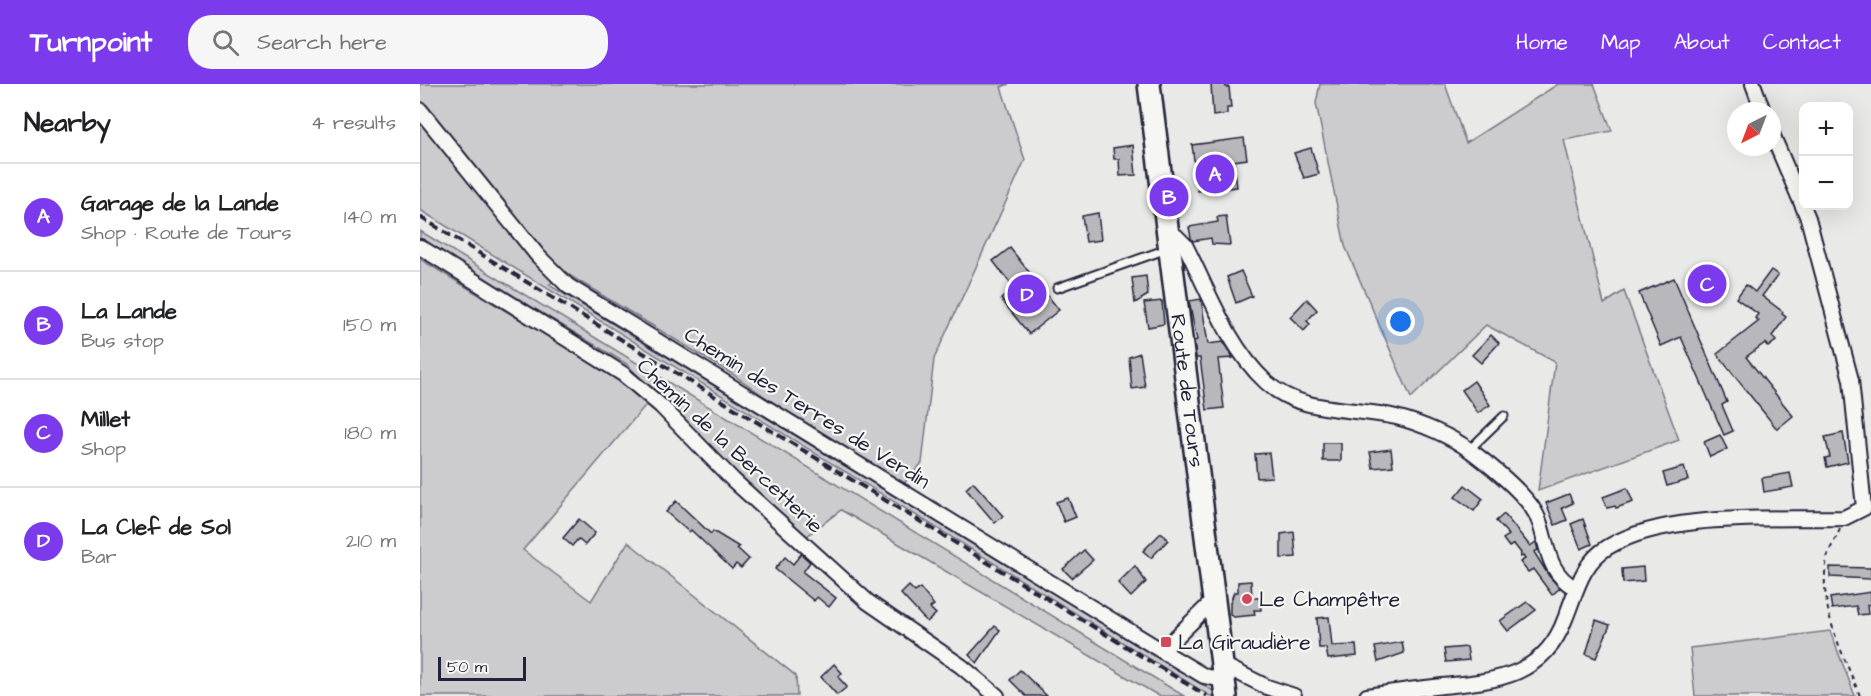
<!DOCTYPE html>
<html lang="en">
<head>
<meta charset="utf-8">
<style>
	:root { --surface:#fff; --page:#f6f6f6; --text:#202124; --muted:#757577; --line:#e0e0e0; --accent:#7c3aed }
	body { margin:0; font-family:"Architects Daughter",sans-serif; background:var(--page); color:var(--text) }
	.controls { position:absolute; right:18px; top:18px; display:grid; overflow:hidden; border-radius:12px; box-shadow:0 6px 24px #0002 }
	.controls button { width:54px; height:54px; display:grid; place-items:center; padding:0; border:0; border-bottom:2px solid var(--line); background:var(--surface); color:var(--text); font:30px sans-serif }
	.compass { position:absolute; left:1307px; top:18px; width:54px; height:54px; border-radius:50%; background:var(--surface); box-shadow:0 6px 24px #0002; rotate:222deg }
	.scale { position:absolute; left:18px; bottom:15px; width:88px; box-sizing:border-box; padding-left:6px; border:3px solid #22223b; border-top:0; font-size:16px; line-height:21px; white-space:nowrap; color:#22223b; -webkit-text-stroke:4px #f6f6f2; paint-order:stroke }
	.you { position:absolute; left:981px; top:238px; width:21px; height:21px; margin:-15px; border:4px solid #fff; border-radius:50%; background:#1a73e8; box-shadow:0 0 0 9px #1a73e833 }
	.badge { display:grid; place-items:center; width:39px; height:39px; border-radius:50%; background:var(--accent); color:#fff; font-size:20px; font-weight:700 }
	.pin { position:absolute; translate:-50% -50%; border:3px solid #fff; box-shadow:0 2px 6px #0006 }
	.list { margin:0; padding:0; list-style:none }
	h2 { display:flex; justify-content:space-between; align-items:center; height:78px; margin:0; padding:0 24px; font-size:26px }
	h2 small { font-size:20px; font-weight:400; color:var(--muted) }
	.list li { display:grid; grid-template-columns:39px 1fr auto; gap:18px; align-items:center; box-sizing:border-box; height:108px; padding:0 24px; border-top:2px solid var(--line) }
	.list b { display:block; font-size:22px; white-space:nowrap }
	.list p { margin:0; font-size:20px; white-space:nowrap; color:var(--muted) }
	.list em { font-size:20px; font-style:normal; color:var(--muted) }
	.icon { flex:none; width:33px; height:33px; fill:none; stroke:currentColor; stroke-width:2; stroke-linecap:round; stroke-linejoin:round }
	.map { position:relative; flex:none; width:1451px; height:612px; overflow:hidden }
	header { display:flex; align-items:center; gap:36px; box-sizing:border-box; height:84px; padding:0 30px; background:var(--accent); color:#fff }
	header strong { font-size:28px }
	nav { display:flex; gap:33px; margin-inline-start:auto; font-size:21px }
	.search { width:420px; height:54px; background:var(--page); display:flex; align-items:center; gap:15px; box-sizing:border-box; padding:0 21px; border-radius:24px; color:var(--muted); font-size:22px }
	main { display:flex }
	aside { flex:1; background:var(--surface) }
	.map>svg:first-child { display:block }
	.green { fill:#ccccce; stroke:#777784; stroke-width:1.5 }
	.building { fill:#b8b8bc; stroke:#22223b; stroke-width:1.5 }
	.lines { fill:none; stroke-linecap:round; stroke-linejoin:round }
	.service-casing { stroke:#22223b; stroke-width:11 }
	.minor-casing { stroke:#22223b; stroke-width:18 }
	.primary-casing { stroke:#22223b; stroke-width:26 }
	.path { stroke:#22223b; stroke-width:2; stroke-dasharray:4.5 4.5; stroke-linecap:butt }
	.service { stroke:#f6f6f2; stroke-width:7 }
	.minor { stroke:#f6f6f2; stroke-width:14 }
	.primary { stroke:#f6f6f2; stroke-width:21 }
	.rail { stroke:#22223b; stroke-width:4; stroke-dasharray:9 4.5; stroke-linecap:butt }
	.poi-dot { fill:#d1495b; stroke:#f6f6f2; stroke-width:2 }
	.labels { text-anchor:middle; dominant-baseline:central; stroke-width:4.5; stroke-linejoin:round; paint-order:stroke }
	.street-label { font-size:21px; fill:#22223b; stroke:#f6f6f2 }
	.poi-label { font-size:21px; fill:#22223b; stroke:#f6f6f2; text-anchor:start }
</style>
</head>
<body>
<header>
<strong>Turnpoint</strong>
<div class="search"><svg class="icon" aria-label="search" viewBox="0 0 24 24"><circle cx="10" cy="10" r="6"/><path d="M15 15l6 6"/></svg>Search here</div>
<nav><a>Home</a><a>Map</a><a>About</a><a>Contact</a></nav>
</header>
<main>
<aside>
<h2>Nearby<small>4 results</small></h2>
<ul class="list">
<li><span class="badge">A</span><div><b>Garage de la Lande</b><p>Shop · Route de Tours</p></div><em>140 m</em></li>
<li><span class="badge">B</span><div><b>La Lande</b><p>Bus stop</p></div><em>150 m</em></li>
<li><span class="badge">C</span><div><b>Millet</b><p>Shop</p></div><em>180 m</em></li>
<li><span class="badge">D</span><div><b>La Clef de Sol</b><p>Bar</p></div><em>210 m</em></li>
</ul>
</aside>
<div class="map">
<svg width="1451" height="612" viewBox="0 0 1451 612">
	<rect width="100%" height="100%" fill="#e9e9e7"/>
	<filter id="ink" filterUnits="userSpaceOnUse"><feTurbulence type="fractalNoise" baseFrequency=".0167" numOctaves="2"/><feDisplacementMap in="SourceGraphic" scale="12" xChannelSelector="R" yChannelSelector="G"/><feConvolveMatrix kernelMatrix="1 2 1 2 8 2 1 2 1" color-interpolation-filters="sRGB"/></filter>
	<g filter="url(#ink)">
		<g class="green">
			<path d="M0,0H589L581,3L605,76L514,275L502,379L479,405L312,290L144,188L129,201L795,608V612H790L0,126Z"/>
			<path d="M900,0H1025L1046,59L1138,0H1174L1192,47L1144,56L1184,220L1204,207L1259,356L1118,407L1135,278L1066,241L991,314L925,162L896,19Z"/>
			<path d="M0,147L764,612H739L421,426L383,455L235,310L103,466L171,517L208,458L376,592L377,612H0V175L175,281L233,308L207,280L0,156Z"/>
			<path d="M1410,547L1435,612H1275L1270,564Z"/>
		</g>
		<g class="building">
			<path d="M791,0H805L806,3H809L811,24H807V30L793,32Z"/>
			<path d="M824,54L827,75L814,77L817,103L778,107L772,61Z"/>
			<path d="M713,61L716,91L700,92L699,75H694L693,64Z"/>
			<path d="M891,64L899,90L884,94L874,69Z"/>
			<path d="M678,129L681,156L666,158L662,132Z"/>
			<path d="M806,132L810,161L792,160L791,154L773,157L771,154L769,143L798,138L797,133Z"/>
			<path d="M590,164L639,226L609,250L581,215L594,204L573,177Z"/>
			<path d="M1351,186L1358,191L1342,212L1363,228L1362,230L1366,233L1352,252L1356,257L1348,263L1345,259L1326,273L1373,332L1357,345L1297,270L1339,237L1335,234L1338,230L1316,214L1326,201L1335,208Z"/>
			<path d="M821,187L832,212L816,219L807,193Z"/>
			<path d="M726,192L728,211L715,219L712,194Z"/>
			<path d="M1254,194L1307,318L1302,321L1313,347L1304,351L1261,253L1241,262L1219,209Z"/>
			<path d="M781,215L788,260L803,258L813,274L798,275L804,324L787,326L780,274H776L774,257L777,256L769,217Z"/>
			<path d="M887,215L897,226L887,237L890,240L884,247L870,233Z"/>
			<path d="M742,217L744,240L728,243L724,219Z"/>
			<path d="M1071,251L1079,259L1061,279L1052,271Z"/>
			<path d="M720,269L725,303L712,305L709,273Z"/>
			<path d="M1054,297L1070,321L1058,329L1042,306Z"/>
			<path d="M1423,349L1428,378L1407,383L1405,374L1410,373L1405,353Z"/>
			<path d="M1300,351L1307,365L1290,373L1284,358Z"/>
			<rect x="903" y="359" width="18" height="18"/>
			<path d="M971,365L973,382L953,384L950,368Z"/>
			<path d="M849,369L852,393L837,394L835,370Z"/>
			<path d="M1264,383L1268,396L1247,402L1243,389Z"/>
			<path d="M1370,389L1373,403L1344,408L1342,394Z"/>
			<path d="M553,398L583,432L575,439L546,405Z"/>
			<path d="M1045,401L1063,415L1054,427L1035,413Z"/>
			<path d="M1207,404L1213,418L1196,424L1195,422L1187,424L1183,413Z"/>
			<path d="M1149,410L1153,419L1142,424L1147,436L1135,441L1126,419Z"/>
			<path d="M648,414L656,433L644,438L636,418Z"/>
			<path d="M256,417L291,450L293,447L319,463L317,464L329,475L321,484L316,480L312,485L271,446L269,448L246,428Z"/>
			<path d="M1084,430L1110,462L1116,458L1118,466L1114,468L1129,492L1140,504L1132,511L1113,485L1108,488L1100,478L1105,475L1103,472L1100,473L1101,469L1094,460L1089,463L1083,455L1089,451L1076,437Z"/>
			<path d="M159,435L175,449L165,461L158,455L152,462L143,454Z"/>
			<path d="M1163,435L1172,460L1161,465L1151,440Z"/>
			<path d="M874,448L876,473L861,474V450Z"/>
			<path d="M741,449L748,456L731,474L723,467Z"/>
			<path d="M664,466L673,476L652,494L643,485Z"/>
			<path d="M381,470L390,478L383,488L416,514L409,523L397,513L394,517L355,485L365,473L373,480Z"/>
			<path d="M715,482L726,498L711,513L698,499Z"/>
			<path d="M1223,483L1224,497L1203,499L1202,485Z"/>
			<path d="M1410,483L1451,484V495L1410,493Z"/>
			<path d="M831,497L832,514H840L841,526H834L835,531L814,533L810,531V519L814,508H818V498Z"/>
			<path d="M489,502L495,508L500,504L514,521L510,524L516,530L507,538L481,510Z"/>
			<path d="M1451,508V520L1447,521L1448,530L1438,531L1436,522L1412,525L1410,514Z"/>
			<path d="M1107,518L1116,526L1088,547L1080,537Z"/>
			<path d="M909,533L912,562L936,561L937,572L908,575L906,564H899L897,534Z"/>
			<path d="M1176,536L1190,541L1176,574L1166,570Z"/>
			<path d="M575,542L580,546L557,579L549,571Z"/>
			<path d="M982,558L984,569L958,578L955,563Z"/>
			<path d="M1047,563L1049,576L1026,578L1024,565Z"/>
			<path d="M414,580L422,589L418,593L427,603L417,611L401,593Z"/>
			<path d="M600,586L627,612H606L590,596Z"/>
		</g>
		<g class="lines">
			<g class="service-casing">
				<g id="service">
					<path d="M637,204L747,165"/>
					<path d="M1049,366L1084,332"/>
				</g>
			</g>
			<g class="minor-casing">
				<g id="minor">
					<path d="M1333,0L1343,27"/>
					<path d="M0,26L118,172L148,202L742,567L784,592L803,596"/>
					<path d="M747,150L756,152L765,161C788,206 808,263 846,298C880,330 933,323 976,333C1000,339 1031,352 1051,367C1071,382 1096,402 1111,422C1130,447 1120,485 1155,504"/>
					<path d="M0,163L203,290L241,322L313,396L448,518L541,582L577,612"/>
					<path d="M742,567L793,517"/>
					<path d="M801,580L847,603L874,612"/>
					<path d="M947,612C969,609 992,605 1014,603C1070,597 1123,596 1145,535C1156,509 1161,479 1188,463C1248,427 1355,436 1424,434L1444,424L1431,296L1388,134L1352,50"/>
				</g>
			</g>
			<g class="primary-casing">
				<g id="primary">
					<path id="s1" d="M729,0L806,612"/>
				</g>
			</g>
			<path class="path" d="M1420,445C1416,455 1409,465 1407,475C1397,523 1423,569 1440,612"/>
			<use href="#service" class="service"/>
			<use href="#minor" class="minor"/>
			<use href="#primary" class="primary"/>
			<path class="rail" d="M0,133L787,612"/>
		</g>
	</g>
	<g class="poi-dot">
		<circle cx="827" cy="515" r="6"/>
		<rect x="740" y="552" width="12" height="12" rx="3"/>
	</g>
	<g class="labels">
		<g class="street-label">
			<text stroke="none"><textPath href="#s1" startOffset="309">Route de Tours</textPath></text>
			<text transform="translate(387 324) rotate(32)">Chemin des Terres de Verdin</text>
			<text transform="translate(310 362) rotate(43)">Chemin de la Bercetterie</text>
		</g>
		<g class="poi-label">
			<text x="839" y="515">Le Champêtre</text>
			<text x="758" y="558">La Giraudière</text>
		</g>
	</g>
</svg>
<div class="controls">
<button>+</button>
<button>−</button>
</div>
<svg class="compass" viewBox="-18 -18 36 36"><path d="M0-13l5 13h-10z" fill="#e53935"/><path d="M0 13l5-13h-10z" fill="#757577"/></svg>
<div class="scale">50 m</div>
<div class="you"></div>
<div class="pin badge" style="left:795px;top:90px">A</div>
<div class="pin badge" style="left:749px;top:113px">B</div>
<div class="pin badge" style="left:1287px;top:200px">C</div>
<div class="pin badge" style="left:607px;top:210px">D</div>
</div>
</main>
</body>
</html>
